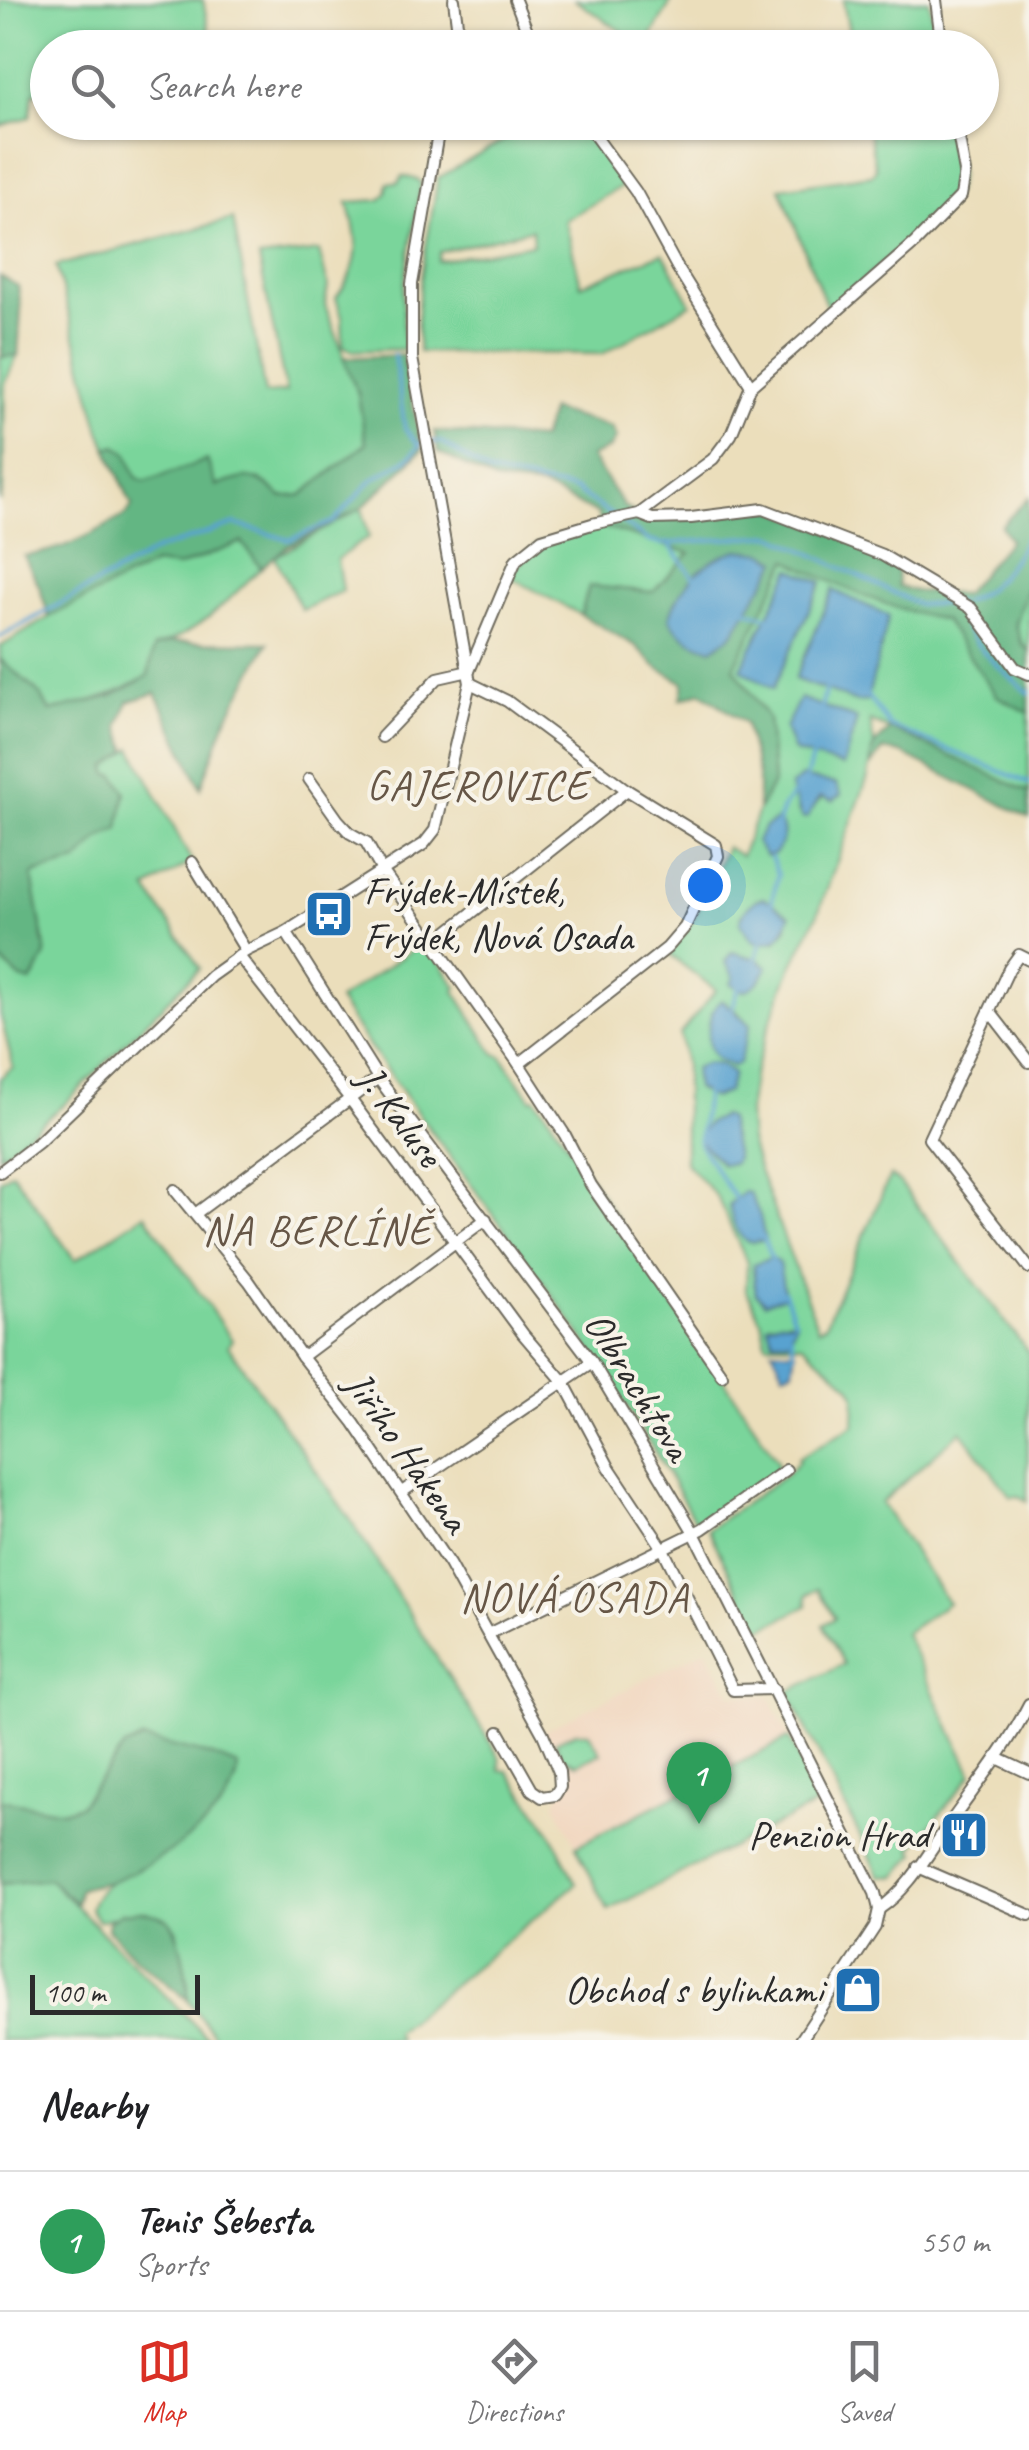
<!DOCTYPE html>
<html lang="en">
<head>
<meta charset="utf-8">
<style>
	:root { --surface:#fff; --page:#f2f2f2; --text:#202124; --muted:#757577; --line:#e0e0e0; --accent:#d93025 }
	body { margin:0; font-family:Caveat,sans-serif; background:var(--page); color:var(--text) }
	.scale { position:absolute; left:30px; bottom:25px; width:170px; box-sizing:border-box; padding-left:10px; border:5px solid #2b2b2b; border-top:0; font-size:28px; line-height:35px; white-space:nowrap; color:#2b2b2b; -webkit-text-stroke:8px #f7f3e8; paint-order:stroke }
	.you { position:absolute; left:705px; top:885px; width:35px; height:35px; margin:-25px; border:8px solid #fff; border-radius:50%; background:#1a73e8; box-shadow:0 0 0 15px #1a73e833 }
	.badge { display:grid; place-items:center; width:65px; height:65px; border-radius:50%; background:var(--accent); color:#fff; font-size:32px; font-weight:700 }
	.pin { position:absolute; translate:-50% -82px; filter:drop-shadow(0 2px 5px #0008) }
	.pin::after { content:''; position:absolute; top:52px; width:35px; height:30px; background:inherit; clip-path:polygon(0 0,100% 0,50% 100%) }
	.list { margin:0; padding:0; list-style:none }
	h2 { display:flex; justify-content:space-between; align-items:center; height:130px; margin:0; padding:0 40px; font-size:42px }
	h2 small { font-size:32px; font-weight:400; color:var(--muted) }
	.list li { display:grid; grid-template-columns:65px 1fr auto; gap:30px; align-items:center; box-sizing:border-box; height:140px; padding:0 40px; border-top:2px solid var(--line) }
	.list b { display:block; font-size:38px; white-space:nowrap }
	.list p { margin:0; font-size:32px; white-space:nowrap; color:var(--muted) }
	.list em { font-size:32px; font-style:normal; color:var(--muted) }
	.icon { flex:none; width:55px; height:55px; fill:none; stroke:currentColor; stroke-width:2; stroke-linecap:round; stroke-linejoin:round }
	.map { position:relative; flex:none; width:1029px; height:2040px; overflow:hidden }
	.search { position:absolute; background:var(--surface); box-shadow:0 2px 8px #0004; left:30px; right:30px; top:30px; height:110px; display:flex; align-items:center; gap:25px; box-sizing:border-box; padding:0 35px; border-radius:55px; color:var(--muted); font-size:38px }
	.sheet { height:270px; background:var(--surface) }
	nav { display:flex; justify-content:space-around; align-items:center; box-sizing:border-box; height:140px; border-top:2px solid var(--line); background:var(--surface); font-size:28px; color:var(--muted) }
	nav a { display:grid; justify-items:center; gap:5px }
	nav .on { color:var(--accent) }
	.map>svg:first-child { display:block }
	.built { fill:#f1d5bd }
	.green { fill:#7ad59b; stroke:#528063; stroke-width:2.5; fill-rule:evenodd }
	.forest { fill:#63b683; stroke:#477057; stroke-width:2.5 }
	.water { fill:#59a2d0; stroke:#42667e; stroke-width:2.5 }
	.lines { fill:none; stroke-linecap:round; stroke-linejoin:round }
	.stream { stroke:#59a2d0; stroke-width:4 }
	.street-casing { stroke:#6e6a5d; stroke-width:14 }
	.street { stroke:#fff; stroke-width:10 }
	.labels { text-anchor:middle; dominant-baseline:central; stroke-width:8; stroke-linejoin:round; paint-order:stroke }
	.poi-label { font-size:40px; fill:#2b2b2b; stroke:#f7f3e8; text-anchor:end }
	.street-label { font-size:40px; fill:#2b2b2b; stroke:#f7f3e8 }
	.neighbourhood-label { font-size:42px; letter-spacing:2.5px; fill:#665646; stroke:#f7f3e8 }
</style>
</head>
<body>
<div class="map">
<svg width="1029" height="2040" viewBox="0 0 1029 2040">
	<rect width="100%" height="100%" fill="#f7f3e8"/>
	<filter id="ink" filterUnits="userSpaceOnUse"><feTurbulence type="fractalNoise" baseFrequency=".01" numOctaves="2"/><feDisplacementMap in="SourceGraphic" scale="20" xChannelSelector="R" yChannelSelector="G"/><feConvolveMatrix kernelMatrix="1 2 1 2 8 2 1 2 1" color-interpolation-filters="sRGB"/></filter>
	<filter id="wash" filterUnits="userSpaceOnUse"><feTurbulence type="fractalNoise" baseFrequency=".0048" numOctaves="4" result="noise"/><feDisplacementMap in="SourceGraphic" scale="40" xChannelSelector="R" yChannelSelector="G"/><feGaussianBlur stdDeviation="2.25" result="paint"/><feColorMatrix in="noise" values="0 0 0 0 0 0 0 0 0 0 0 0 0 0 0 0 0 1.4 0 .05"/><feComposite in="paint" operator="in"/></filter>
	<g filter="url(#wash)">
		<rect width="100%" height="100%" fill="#ebdebb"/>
		<path class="built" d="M706,1649L731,1695L770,1698L789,1738L576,1846L555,1804L567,1778L544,1731Z"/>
		<g class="green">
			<path d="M0,0H203L212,47L48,48L47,91L33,93L30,117L0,126Z"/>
			<path d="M575,0H672L645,47Z"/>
			<path d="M843,0H929L938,47H852Z"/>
			<path d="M534,123H579L624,185L565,220L581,285L663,253L691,304L602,354L419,352C412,302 430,229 438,178ZM532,229L533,244L438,261L440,252Z"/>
			<path d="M867,123H951L959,175L956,191L945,207L829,312L780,188L872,175L876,169Z"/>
			<path d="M403,176L419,180L421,183L403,292L404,349L353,351L343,346L342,317L336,298C363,262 359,244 348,202L380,200L386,194L388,183H398Z"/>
			<path d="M233,219L265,394L286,392L259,258L319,251L328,285L325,305L358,393L366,444L302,495L282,497L260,479L216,486L207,460L145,482L136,477L127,453L116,446L107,448L100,431L56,266Z"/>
			<path d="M18,355L5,383L3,491L0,502V357Z"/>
			<path d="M362,508L369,537L337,559L342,591L302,610L275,557Z"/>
			<path d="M600,526L691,553L653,592L589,586L581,615L508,576L537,544Z"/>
			<path d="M242,542L261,568C229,599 199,634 154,647L148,676C116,694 87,706 50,711L40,694L0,659V647L49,617L155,564L178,567Z"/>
			<path d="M788,559C838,587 887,608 944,620L997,696L1029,713V792L870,721L874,744L868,777L817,916L791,968L771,1020L753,1077L748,1112L750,1141L757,1165L818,1329L825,1325L890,1176L900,1183L1029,1353L1027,1501L1019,1496L1011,1497L961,1431L881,1503L948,1603L905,1633L972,1774L912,1849L916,1853L896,1877L880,1876L788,1692L844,1664L823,1625L835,1618L818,1589L807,1595V1606L763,1628L756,1626L708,1529L786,1475L799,1461L798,1458L854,1425L855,1395L850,1386L803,1344L766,1343L761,1321L746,1290L747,1262L717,1197L685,1162V1066L680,1034L716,990L667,953L696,915L726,847L741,856L758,811L773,783L768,718L734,668ZM791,569L822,583L772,688L741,668ZM833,590L857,702L795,679ZM802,778L836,784L815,805L799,814L797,804ZM757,899L787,928L775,942L741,915ZM733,1008L750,1025L733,1066C693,1050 714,1031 733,1008ZM722,1116L734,1163L721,1164L708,1123ZM753,1270L785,1295L765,1303L756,1294ZM794,1320L789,1340H773L769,1323Z"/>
			<path d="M1029,583V651C1008,629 1018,608 1029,583Z"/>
			<path d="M132,748L192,862L147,889L200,968L66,1103L0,1156V1078L13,1067L0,1013V960L21,979L31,982C60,947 32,915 32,877L36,873L77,862L99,839L118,829L107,766Z"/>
			<path d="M425,941L457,987L455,991L494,1053L502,1057L531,1099L535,1098L553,1122L777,1460L778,1470L701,1525L696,1523C654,1448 608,1373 558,1303C486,1201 407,1104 338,1000Z"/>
			<path d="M12,1172L75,1260L145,1214L232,1340L228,1346L352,1522L500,1758V1770L508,1771L550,1831L576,1884L395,2032L399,2040H217L188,2000V1985L176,1929L167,1919L142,1911L98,1921L90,1908C99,1876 140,1869 166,1853C194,1836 225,1810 237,1779L124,1747L80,1805L62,1811L0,1800V1180Z"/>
			<path d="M576,1732L589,1733L601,1753L577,1764L563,1758L555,1742Z"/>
			<path d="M789,1738L821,1802L608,1910L576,1846Z"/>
			<path d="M49,1879L210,2040H0V1884Z"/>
		</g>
		<g class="forest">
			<path d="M0,276L18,286L21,310L18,355L2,357Z"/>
			<path d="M403,355L422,450L362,508L286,547L261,568L242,542L178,567L154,564L49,617L39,586L24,556C63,551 93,534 127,514L132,506L107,448L116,446L127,453L136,477L145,482L207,460L216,486C252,474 253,474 282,497L302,495L366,444L358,393L343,358Z"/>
			<path d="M551,410L611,427L616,438L610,448L591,457L625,508L640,515L677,517L764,506L860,543L869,556L897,569L898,586C919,595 940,591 963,595L1010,540L1001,526L1029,497V583L1015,623L1022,644L1029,651V713L997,696L944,620C887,608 838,587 788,560L734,668L768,718L773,783L758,811V775L745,723L701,692L681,699L684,683L655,666L636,646L581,615L589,586L653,592L690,553L600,526L598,514L542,487L495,481L438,452L434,431L541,439Z"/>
			<path d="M172,642L268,643L225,722L201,788L156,693L128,702L119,726L128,751L107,767L108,774L115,775L126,792L119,828L99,839L77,862L36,873L32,876L46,955L31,982L21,979L0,960V659L40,694L50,711L112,696L148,676L154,647Z"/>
			<path d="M891,729L1029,792V818L901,753L883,750L872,765C867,747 879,740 891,729Z"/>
			<path d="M143,1739L213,1756L238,1766C236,1818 154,1865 109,1882C98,1886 88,1884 79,1890L76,1904L49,1879L0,1884V1800L62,1811L80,1805L124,1747Z"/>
			<path d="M142,1911C149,1914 161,1915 167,1919C181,1928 188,1984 188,2000L133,1956L108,1929L109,1921L121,1913Z"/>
		</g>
		<g class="water">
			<path d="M738,550L765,553L778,561L732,635L712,649C693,643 678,636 669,618C680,585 704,559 738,550Z"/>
			<path d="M791,569L822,582L773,689L741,669Z"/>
			<path d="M833,590L889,616L867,701L857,702L795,679Z"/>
			<path d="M800,698L857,719L843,766L794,752L785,728Z"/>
			<path d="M802,777L836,784L841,795L833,801L820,797L807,818H802L790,787Z"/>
			<path d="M777,820C789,830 782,842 776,853L766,856L756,842L765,827Z"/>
			<path d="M764,898L790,915C784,937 777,945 753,941L740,923C742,912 751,899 764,898Z"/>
			<path d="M732,952L757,959L768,967C762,980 757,986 744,991L731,984L734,977L725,961Z"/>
			<path d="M722,1000L750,1025L739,1063L733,1066C726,1063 716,1061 712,1053C704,1040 709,1008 722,1000Z"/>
			<path d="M707,1063L721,1065L733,1074L727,1092L713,1098L696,1088L694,1068Z"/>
			<path d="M722,1116L728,1119L736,1157L734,1163L722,1164L701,1143L699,1135L708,1123Z"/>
			<path d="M744,1192L750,1193L760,1216L765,1240C762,1241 751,1243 748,1242C737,1238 730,1213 729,1204Z"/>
			<path d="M771,1258L779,1263L785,1296L765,1303L756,1294L753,1265Z"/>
			<path d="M780,1321L796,1322L789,1340H773L767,1325Z"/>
			<path d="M772,1349L796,1351L793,1370L784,1373Z"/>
		</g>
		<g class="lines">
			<g class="stream">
				<path d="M394,355L405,429L418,444"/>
				<path d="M622,522L649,541L661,544L772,535L919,605L957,603C964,642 1001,669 1029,693"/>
				<path d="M668,543L695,579"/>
				<path d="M963,602C994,593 1015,560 1029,532"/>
				<path d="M743,609L768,617"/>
				<path d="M0,637L159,549L235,524L289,540L334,521L372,480L410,457L422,442H441L489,473L575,490L614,517"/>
				<path d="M866,694L890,726L1029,783"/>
				<path d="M821,710L825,690"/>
				<path d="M805,782L813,754"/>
				<path d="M778,823L784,805L795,793"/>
				<path d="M771,857L778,875L771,905"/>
				<path d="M755,962L762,938"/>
				<path d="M731,1012L739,987"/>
				<path d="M706,1092L699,1144L736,1200"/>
				<path d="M762,1236L772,1260"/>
				<path d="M784,1292L794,1321"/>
				<path d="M791,1335L794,1354"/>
			</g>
		</g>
	</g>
	<g filter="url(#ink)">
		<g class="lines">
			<g class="street-casing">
				<g id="street">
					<path d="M454,0L457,24L455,48"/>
					<path d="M515,0L534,48"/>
					<path d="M936,0L942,48"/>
					<path d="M585,122L636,192L677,267L751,386"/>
					<path d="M639,514L652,519L691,518L763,509L882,555L971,608L1015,668L1029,674"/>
					<path d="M470,683L507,701L627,790L716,845L718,856L685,927L667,948L519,1064"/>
					<path d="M382,737L438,678L469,671L516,560L542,539L592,524L639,514L713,459L731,435L751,386L915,243L961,196L965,172L956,122"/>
					<path d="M309,779L338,820L350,833L366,842L381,869L519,1064L565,1135L591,1185L722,1375"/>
					<path d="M192,862L246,951"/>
					<path d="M286,932L378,1078L592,1362L693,1531L875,1893L879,1909L875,1927L801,2040"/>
					<path d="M435,942L627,790"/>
					<path d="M239,956L350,1099L523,1334L563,1381L609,1467L662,1547L733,1690L774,1689"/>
					<path d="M1029,960L1019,955L1009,969L929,1139L1029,1268"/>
					<path d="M991,1013L1029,1062"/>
					<path d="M0,1172L39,1142L211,976L246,951L286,932L424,844L435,830L470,683L412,358V284L440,122"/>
					<path d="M175,1190L249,1281L302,1357L354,1423L449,1564L543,1734L559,1772L560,1787L555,1795L542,1797L532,1790L499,1732"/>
					<path d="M195,1214L378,1078"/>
					<path d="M302,1357L486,1219"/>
					<path d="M402,1492L592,1362"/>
					<path d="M488,1634L702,1529L786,1470"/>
					<path d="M997,1758L1029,1773"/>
					<path d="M918,1867L1029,1915"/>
					<path d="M879,1909C910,1889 930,1850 952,1820C979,1782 1008,1746 1029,1704"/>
				</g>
			</g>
			<use href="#street" class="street"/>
		</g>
	</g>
	<defs>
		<g id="bus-square" transform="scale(2.5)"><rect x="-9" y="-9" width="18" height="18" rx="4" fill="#1f6fb2" stroke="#f7f3e8"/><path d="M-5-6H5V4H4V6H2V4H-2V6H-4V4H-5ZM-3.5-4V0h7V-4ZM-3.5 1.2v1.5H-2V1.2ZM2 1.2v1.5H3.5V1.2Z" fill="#fff"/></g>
		<g id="restaurant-square" transform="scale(2.5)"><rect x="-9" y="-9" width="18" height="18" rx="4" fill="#1f6fb2" stroke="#f7f3e8"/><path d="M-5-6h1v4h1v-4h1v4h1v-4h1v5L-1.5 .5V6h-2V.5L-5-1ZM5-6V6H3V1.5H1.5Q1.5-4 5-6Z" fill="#fff"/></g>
		<g id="shop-square" transform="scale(2.5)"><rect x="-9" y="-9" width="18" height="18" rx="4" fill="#1f6fb2" stroke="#f7f3e8"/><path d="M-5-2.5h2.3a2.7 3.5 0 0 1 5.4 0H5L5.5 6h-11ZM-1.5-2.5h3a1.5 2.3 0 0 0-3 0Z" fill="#fff"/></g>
	</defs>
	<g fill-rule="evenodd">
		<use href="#bus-square" x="329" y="914"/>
		<use href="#restaurant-square" x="964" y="1835"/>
		<use href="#shop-square" x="858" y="1990"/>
	</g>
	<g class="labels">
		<g class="poi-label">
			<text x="364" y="891" text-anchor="start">Frýdek-Místek,<tspan x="364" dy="46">Frýdek, Nová Osada</tspan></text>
			<text x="929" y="1835">Penzion Hrad</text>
			<text x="823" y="1990">Obchod s bylinkami</text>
		</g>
		<g class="street-label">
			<text transform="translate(400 1116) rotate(53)">J. Kaluse</text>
			<text transform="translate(638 1386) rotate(58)">Olbrachtova</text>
			<text transform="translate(407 1452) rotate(55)">Jiřího Hakena</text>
		</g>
		<g class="neighbourhood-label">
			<text x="478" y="785">GAJEROVICE</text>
			<text x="318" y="1230">NA BERLÍNĚ</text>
			<text x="575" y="1597">NOVÁ OSADA</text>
		</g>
	</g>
</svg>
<div class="scale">100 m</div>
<div class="you"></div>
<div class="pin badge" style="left:699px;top:1824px;background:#2e9e5b">1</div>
<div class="search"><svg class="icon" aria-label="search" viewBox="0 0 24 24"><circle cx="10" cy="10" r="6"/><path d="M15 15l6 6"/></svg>Search here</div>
</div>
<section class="sheet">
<h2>Nearby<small></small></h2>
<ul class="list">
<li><span class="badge" style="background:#2e9e5b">1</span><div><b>Tenis Šebesta</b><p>Sports</p></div><em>550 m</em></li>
</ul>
</section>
<nav>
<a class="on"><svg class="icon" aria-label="map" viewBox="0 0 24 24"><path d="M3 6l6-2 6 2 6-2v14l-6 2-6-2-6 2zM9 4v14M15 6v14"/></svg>Map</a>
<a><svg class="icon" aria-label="directions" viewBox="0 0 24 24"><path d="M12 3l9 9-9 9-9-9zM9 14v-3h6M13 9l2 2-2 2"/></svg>Directions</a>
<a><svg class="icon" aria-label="saved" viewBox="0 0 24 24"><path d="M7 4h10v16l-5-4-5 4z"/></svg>Saved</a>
</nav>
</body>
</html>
